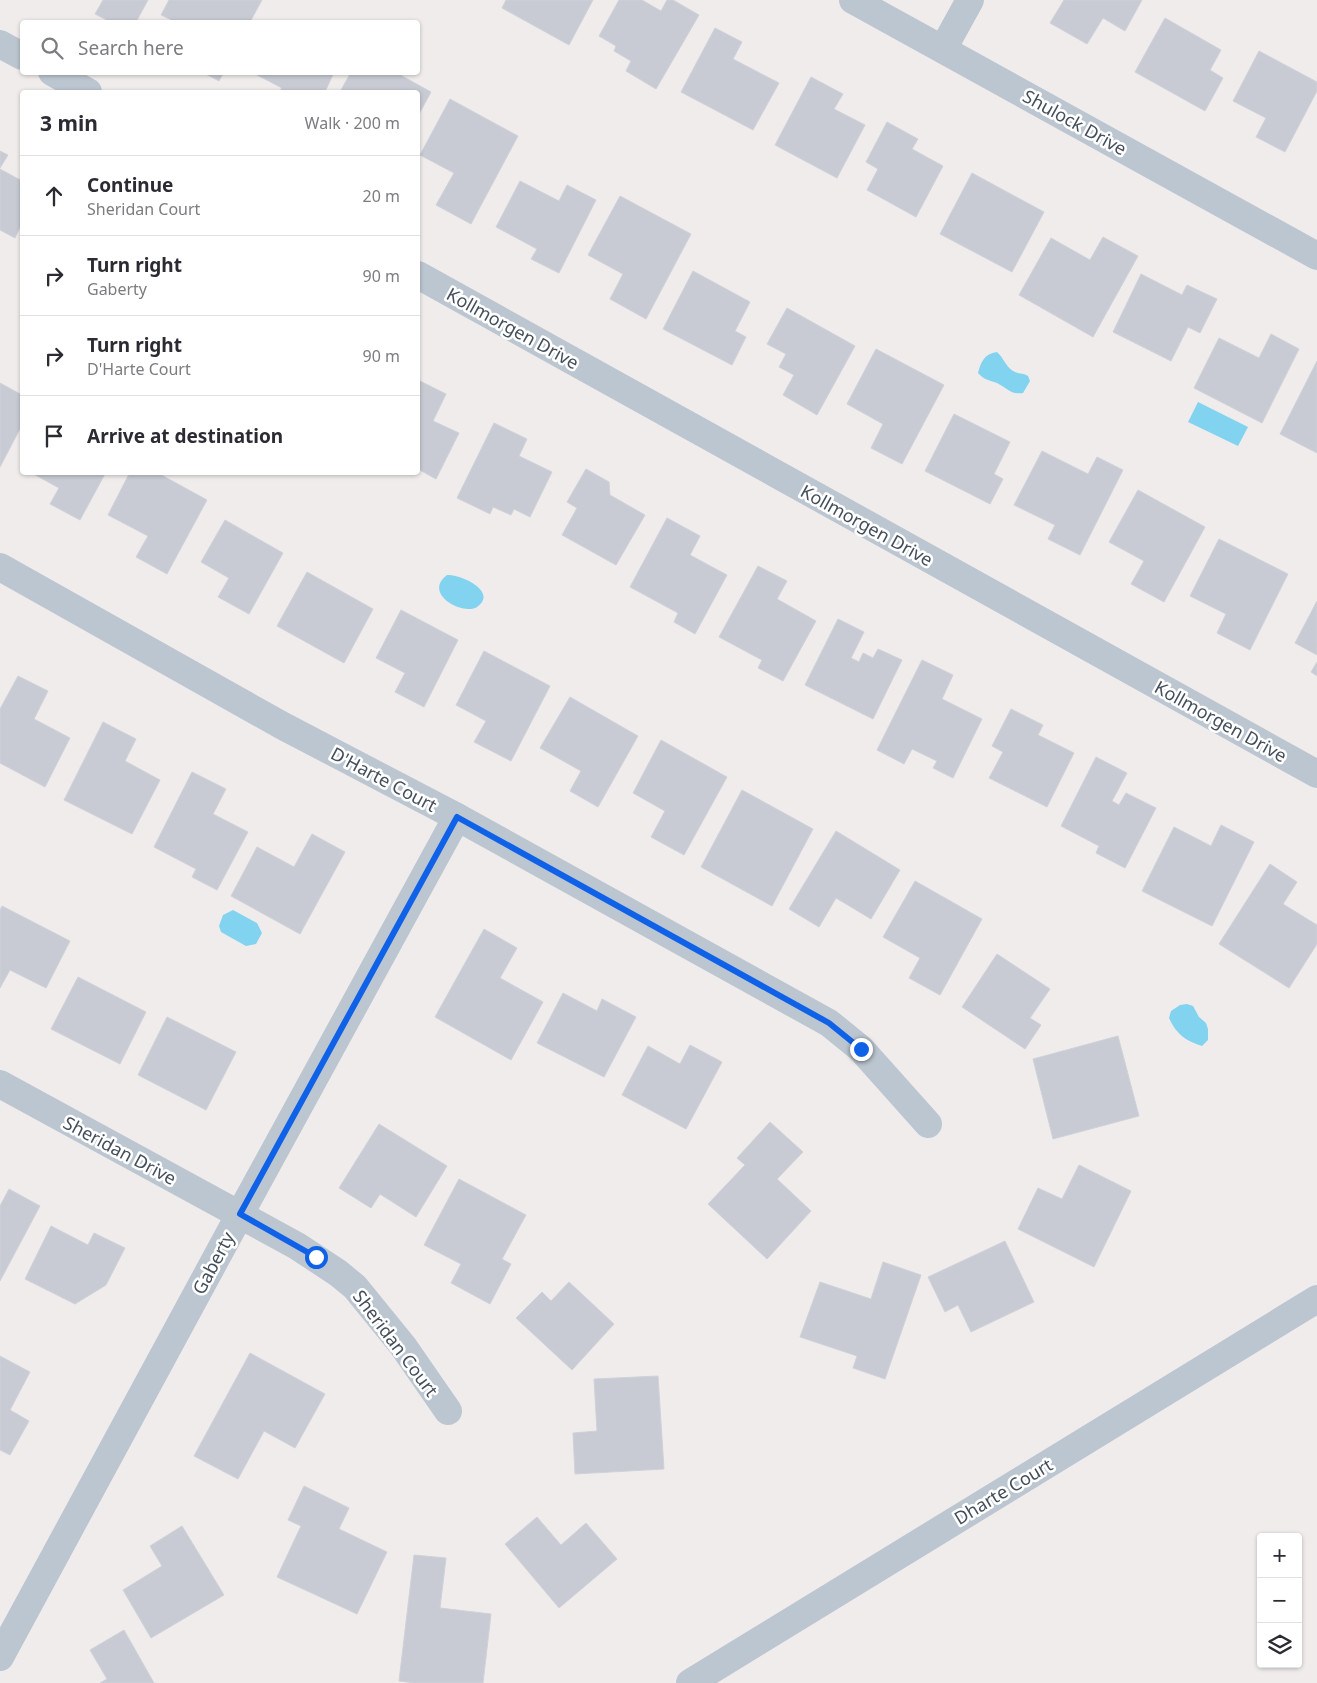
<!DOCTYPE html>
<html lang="en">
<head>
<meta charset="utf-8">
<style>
	:root { --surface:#fff; --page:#f2f2f3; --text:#2b2b33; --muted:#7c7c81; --line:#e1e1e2 }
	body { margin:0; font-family:"Noto Sans",sans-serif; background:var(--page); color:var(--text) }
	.controls { position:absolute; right:15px; bottom:15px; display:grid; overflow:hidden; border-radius:5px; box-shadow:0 1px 4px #0004 }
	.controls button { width:45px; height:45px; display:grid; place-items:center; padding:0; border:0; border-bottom:1px solid var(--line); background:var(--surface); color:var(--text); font:25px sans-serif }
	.stop { position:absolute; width:15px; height:15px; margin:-11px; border:4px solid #0f62e7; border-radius:50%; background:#fff }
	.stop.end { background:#0f62e7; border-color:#fff; box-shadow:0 1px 5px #0008 }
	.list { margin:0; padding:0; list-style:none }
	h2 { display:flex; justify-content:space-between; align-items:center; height:65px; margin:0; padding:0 20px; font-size:21px }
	h2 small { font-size:16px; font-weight:400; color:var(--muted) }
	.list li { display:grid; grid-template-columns:32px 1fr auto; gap:15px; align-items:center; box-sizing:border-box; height:80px; padding:0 20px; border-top:1px solid var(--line) }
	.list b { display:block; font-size:19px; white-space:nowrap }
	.list p { margin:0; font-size:16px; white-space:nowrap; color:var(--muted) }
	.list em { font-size:16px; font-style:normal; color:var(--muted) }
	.icon { flex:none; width:28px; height:28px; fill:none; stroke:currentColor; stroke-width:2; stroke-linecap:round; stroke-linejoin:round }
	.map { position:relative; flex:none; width:1317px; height:1683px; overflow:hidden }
	.search { position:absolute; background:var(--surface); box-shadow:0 1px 4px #0004; left:20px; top:20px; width:400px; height:55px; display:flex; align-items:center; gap:12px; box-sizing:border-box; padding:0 18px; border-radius:5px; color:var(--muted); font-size:19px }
	.panel { position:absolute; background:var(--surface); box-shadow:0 1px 4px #0004; left:20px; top:90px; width:400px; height:385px; border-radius:5px }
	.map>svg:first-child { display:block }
	.water { fill:#82d3f0 }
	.building { fill:#c8cbd3; stroke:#d0d2d9 }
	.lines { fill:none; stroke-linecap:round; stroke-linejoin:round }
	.minor { stroke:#bcc6d0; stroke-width:28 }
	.route { stroke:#0f62e7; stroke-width:6 }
	.labels { text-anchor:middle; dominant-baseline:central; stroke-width:5; stroke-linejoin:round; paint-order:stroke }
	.street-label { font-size:18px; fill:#444f5b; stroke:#fff }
</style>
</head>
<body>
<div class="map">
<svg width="1317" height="1683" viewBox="0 0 1317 1683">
	<rect width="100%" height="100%" fill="#f0ecec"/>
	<g class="water">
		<path d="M997,352C1004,358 1006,368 1015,372C1019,374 1024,373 1028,376L1030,381L1023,393C1011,395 1007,388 997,383C989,380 984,380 978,373C981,362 984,354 997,352Z"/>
		<path d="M1198,402L1248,427L1238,446L1188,422Z"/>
		<path d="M447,575C461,574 499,592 477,607C464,616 422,594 447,575Z"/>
		<path d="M233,910L257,923L262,933L256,944L246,946L221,932L219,926L223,915Z"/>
		<path d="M1187,1004L1193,1006L1199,1017L1206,1023L1208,1029V1040L1202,1046C1186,1041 1176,1034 1169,1018L1171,1011L1180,1005Z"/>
	</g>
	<g class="building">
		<path d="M103,0H148L136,22H111L95,14Z"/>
		<path d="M169,0H262L250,22H176L161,15Z"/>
		<path d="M506,0H593L569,45L502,8Z"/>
		<path d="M619,0H642L661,11L667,0H673L699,15L656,89L626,71L631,61L614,51L616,46L599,36Z"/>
		<path d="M1064,0H1142L1125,31L1103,18L1087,44L1050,23Z"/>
		<path d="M1165,18L1221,50L1210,70L1223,78L1205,111L1135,72Z"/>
		<path d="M715,28L742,42L733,59L779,83L753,130L681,92Z"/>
		<path d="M1259,51L1317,82V91L1285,152L1256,137L1266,118L1233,101Z"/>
		<path d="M202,72H224L219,81Z"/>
		<path d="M258,72H334L325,92H279L282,88L257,75Z"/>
		<path d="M351,72H395L431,92L418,116V92H340Z"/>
		<path d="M811,77L843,94L834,109L865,125L837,178L775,145Z"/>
		<path d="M450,99L518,136L471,224L436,205L454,173L420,155Z"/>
		<path d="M887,122L918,139L912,149L943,166L916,217L867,190L878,169L866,162Z"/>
		<path d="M0,151L8,155L0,168Z"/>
		<path d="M0,169L22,181V223L15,238L0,230Z"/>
		<path d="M972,173L1044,212L1012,272L940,234Z"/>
		<path d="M520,181L559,201L567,185L596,200L559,273L531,259L537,249L496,227Z"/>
		<path d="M620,196L691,234L646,319L610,299L623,274L588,255Z"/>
		<path d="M1103,237L1138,256L1093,337L1019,295L1051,238L1090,260Z"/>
		<path d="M693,271L750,302L735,331L746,337L732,365L663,329Z"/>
		<path d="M1141,274L1182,295L1187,285L1217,299L1200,333L1188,327L1171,361L1113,332Z"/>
		<path d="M787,308L855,346L817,415L783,395L794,375L779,367L786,354L767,344Z"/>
		<path d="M1271,334L1299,349L1262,423L1194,388L1219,338L1259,358Z"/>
		<path d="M876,349L944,385L902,464L871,448L883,424L847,404Z"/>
		<path d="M1317,361V453L1280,434Z"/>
		<path d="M418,380L446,394L433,421L459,433L436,479L418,469Z"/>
		<path d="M0,383L22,395V425L0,467Z"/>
		<path d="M954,414L1010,442L994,474L1003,479L990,504L925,471Z"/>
		<path d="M494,423L527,439L519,456L552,472L530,517L514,509L511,515L493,507L490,514L457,498Z"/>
		<path d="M1042,451L1088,474L1097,457L1123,470L1080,555L1048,539L1055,525L1014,505Z"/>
		<path d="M586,469L609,482L610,495L645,515L616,565L562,535L577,508L567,502Z"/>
		<path d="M30,472H106L80,520L50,504L59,488Z"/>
		<path d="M130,472H156L207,500L167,574L136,557L148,536L108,515Z"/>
		<path d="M1138,490L1205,527L1164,602L1131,584L1144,561L1109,542Z"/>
		<path d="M667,518L700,536L690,555L727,575L695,634L674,622L678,613L630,587Z"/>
		<path d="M225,520L283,553L249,614L218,597L229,578L201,562Z"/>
		<path d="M1219,539L1288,574L1250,650L1217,633L1226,614L1190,596Z"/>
		<path d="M758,566L787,581L777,599L816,621L783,681L758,668L762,660L719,637Z"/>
		<path d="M307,572L373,609L344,663L277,626Z"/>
		<path d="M1317,601V655L1295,643Z"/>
		<path d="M401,610L458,640L424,707L395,692L405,673L376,658Z"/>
		<path d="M838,619L864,632L851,658L859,662L863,653L873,658L878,649L902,660L873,719L805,685Z"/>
		<path d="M484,651L550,686L511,761L474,742L486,721L456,705Z"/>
		<path d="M922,660L953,675L942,699L982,719L953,778L933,768L937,761L912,749L904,764L877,750Z"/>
		<path d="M1317,662V676L1311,672Z"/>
		<path d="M18,676L48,691L34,719L70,738L45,787L0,763V709Z"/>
		<path d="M570,697L638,736L598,807L570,791L581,771L540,748Z"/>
		<path d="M1011,709L1043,725L1038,735L1074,753L1047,807L989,778L1003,752L992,746Z"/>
		<path d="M103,722L136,739L125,761L160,780L132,834L64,800Z"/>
		<path d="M661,740L727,777L684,855L651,837L665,811L633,793Z"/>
		<path d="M1096,757L1127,773L1112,801L1119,805L1126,793L1156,808L1125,868L1096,853L1099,846L1061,826Z"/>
		<path d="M192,772L226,789L213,814L248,832L217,890L192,877L196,869L154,847Z"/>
		<path d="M742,790L813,829L772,906L701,867Z"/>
		<path d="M1221,825L1254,842L1212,926L1142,891L1174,827L1211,846Z"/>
		<path d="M836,831L900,870L871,919L836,898L819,927L789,909Z"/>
		<path d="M312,834L345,852L300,934L231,896L257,847L294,867Z"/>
		<path d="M1270,864L1297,882L1283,904L1317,925V944L1289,988L1219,944Z"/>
		<path d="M915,881L982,919L940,995L909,978L920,958L883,937Z"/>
		<path d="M2,906L70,941L46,988L10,970L0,988V910Z"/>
		<path d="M484,929L517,948L500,978L543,1002L511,1060L435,1017Z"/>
		<path d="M997,954L1050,989L1030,1018L1041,1025L1025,1049L962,1007Z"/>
		<path d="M78,977L146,1012L120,1064L51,1029Z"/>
		<path d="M563,993L597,1011L602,999L636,1017L604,1077L537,1043Z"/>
		<path d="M167,1017L236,1052L206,1110L138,1075Z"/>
		<path d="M1118,1036L1139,1116L1053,1139L1033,1059Z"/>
		<path d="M690,1045L722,1062L686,1129L622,1095L648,1046L680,1064Z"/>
		<path d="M770,1122L803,1152L777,1179L811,1211L767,1259L708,1204L745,1165L737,1158Z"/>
		<path d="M379,1124L447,1166L416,1217L380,1194L371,1208L339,1188Z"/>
		<path d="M1079,1165L1131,1191L1094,1267L1018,1229L1038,1188L1062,1199Z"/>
		<path d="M459,1179L526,1215L502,1259L511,1264L490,1304L451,1283L461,1264L424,1245Z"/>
		<path d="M9,1189L40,1206L0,1281V1206Z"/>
		<path d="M51,1226L88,1245L94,1233L125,1248L106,1285L75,1304L25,1279Z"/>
		<path d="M1005,1241L1034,1302L971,1332L958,1305L945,1312L928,1277Z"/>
		<path d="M883,1262L921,1275L885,1379L853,1368L857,1356L800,1337L820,1282L871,1299Z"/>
		<path d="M569,1282L614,1324L572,1370L516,1318L542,1292L551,1301Z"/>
		<path d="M250,1353L325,1394L295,1448L264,1431L238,1479L194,1456Z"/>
		<path d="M0,1356L30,1372L10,1410L29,1421L10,1455L0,1450Z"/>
		<path d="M658,1376L664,1469L575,1474L573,1433L597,1431L594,1379Z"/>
		<path d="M304,1486L349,1508L339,1529L387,1552L357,1614L277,1577L301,1526L288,1520Z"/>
		<path d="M537,1517L561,1545L586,1523L617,1559L559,1608L505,1544Z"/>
		<path d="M182,1526L224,1595L151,1638L123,1590L162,1566L150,1546Z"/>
		<path d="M414,1555L446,1558L440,1608L491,1614L483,1683H414L399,1681Z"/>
		<path d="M124,1630L154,1683H100L107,1679L90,1650Z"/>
	</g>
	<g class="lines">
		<g class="minor">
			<path d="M853,0L1317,256"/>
			<path d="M0,44L22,56"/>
			<path d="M943,49L970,0"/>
			<path d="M52,72L88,92"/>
			<path d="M418,275L1317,774"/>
			<path d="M0,567L283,726L457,817L829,1023L861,1049L928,1124"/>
			<path d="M0,1084L297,1246L338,1273L355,1287L403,1346L448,1411"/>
			<path d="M0,1657L240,1214L457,817"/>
			<path d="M690,1683L1317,1299"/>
		</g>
	</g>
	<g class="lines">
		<path class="route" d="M316,1257L240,1214L457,817L829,1023L861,1049"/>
	</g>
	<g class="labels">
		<g class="street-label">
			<text transform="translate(1075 122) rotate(29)">Shulock Drive</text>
			<text transform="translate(513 328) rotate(29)">Kollmorgen Drive</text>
			<text transform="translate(867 525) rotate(29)">Kollmorgen Drive</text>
			<text transform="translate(1221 721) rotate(29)">Kollmorgen Drive</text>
			<text transform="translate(384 779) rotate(28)">D'Harte Court</text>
			<text transform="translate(120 1150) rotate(28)">Sheridan Drive</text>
			<text transform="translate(213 1263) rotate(-62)">Gaberty</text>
			<text transform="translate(396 1343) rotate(53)">Sheridan Court</text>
			<text transform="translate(1003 1491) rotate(-31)">Dharte Court</text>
		</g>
	</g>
</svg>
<div class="controls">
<button>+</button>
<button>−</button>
<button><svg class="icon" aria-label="layers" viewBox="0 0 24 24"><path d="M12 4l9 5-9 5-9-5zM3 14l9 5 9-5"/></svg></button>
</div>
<div class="stop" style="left:316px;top:1257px"></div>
<div class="stop end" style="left:861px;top:1049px"></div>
<div class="search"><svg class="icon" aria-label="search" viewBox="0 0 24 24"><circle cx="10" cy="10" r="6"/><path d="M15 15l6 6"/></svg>Search here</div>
<section class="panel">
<h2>3 min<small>Walk · 200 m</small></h2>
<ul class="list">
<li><svg class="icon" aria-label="ahead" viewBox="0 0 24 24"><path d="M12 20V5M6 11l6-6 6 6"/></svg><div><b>Continue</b><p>Sheridan Court</p></div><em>20 m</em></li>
<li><svg class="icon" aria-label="right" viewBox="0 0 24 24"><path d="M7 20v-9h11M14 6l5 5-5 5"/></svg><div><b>Turn right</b><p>Gaberty</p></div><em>90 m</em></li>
<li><svg class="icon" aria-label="right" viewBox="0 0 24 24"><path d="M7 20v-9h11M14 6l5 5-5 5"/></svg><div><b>Turn right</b><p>D'Harte Court</p></div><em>90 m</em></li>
<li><svg class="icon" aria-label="arrive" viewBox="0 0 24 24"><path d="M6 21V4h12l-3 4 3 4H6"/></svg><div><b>Arrive at destination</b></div></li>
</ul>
</section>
</div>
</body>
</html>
